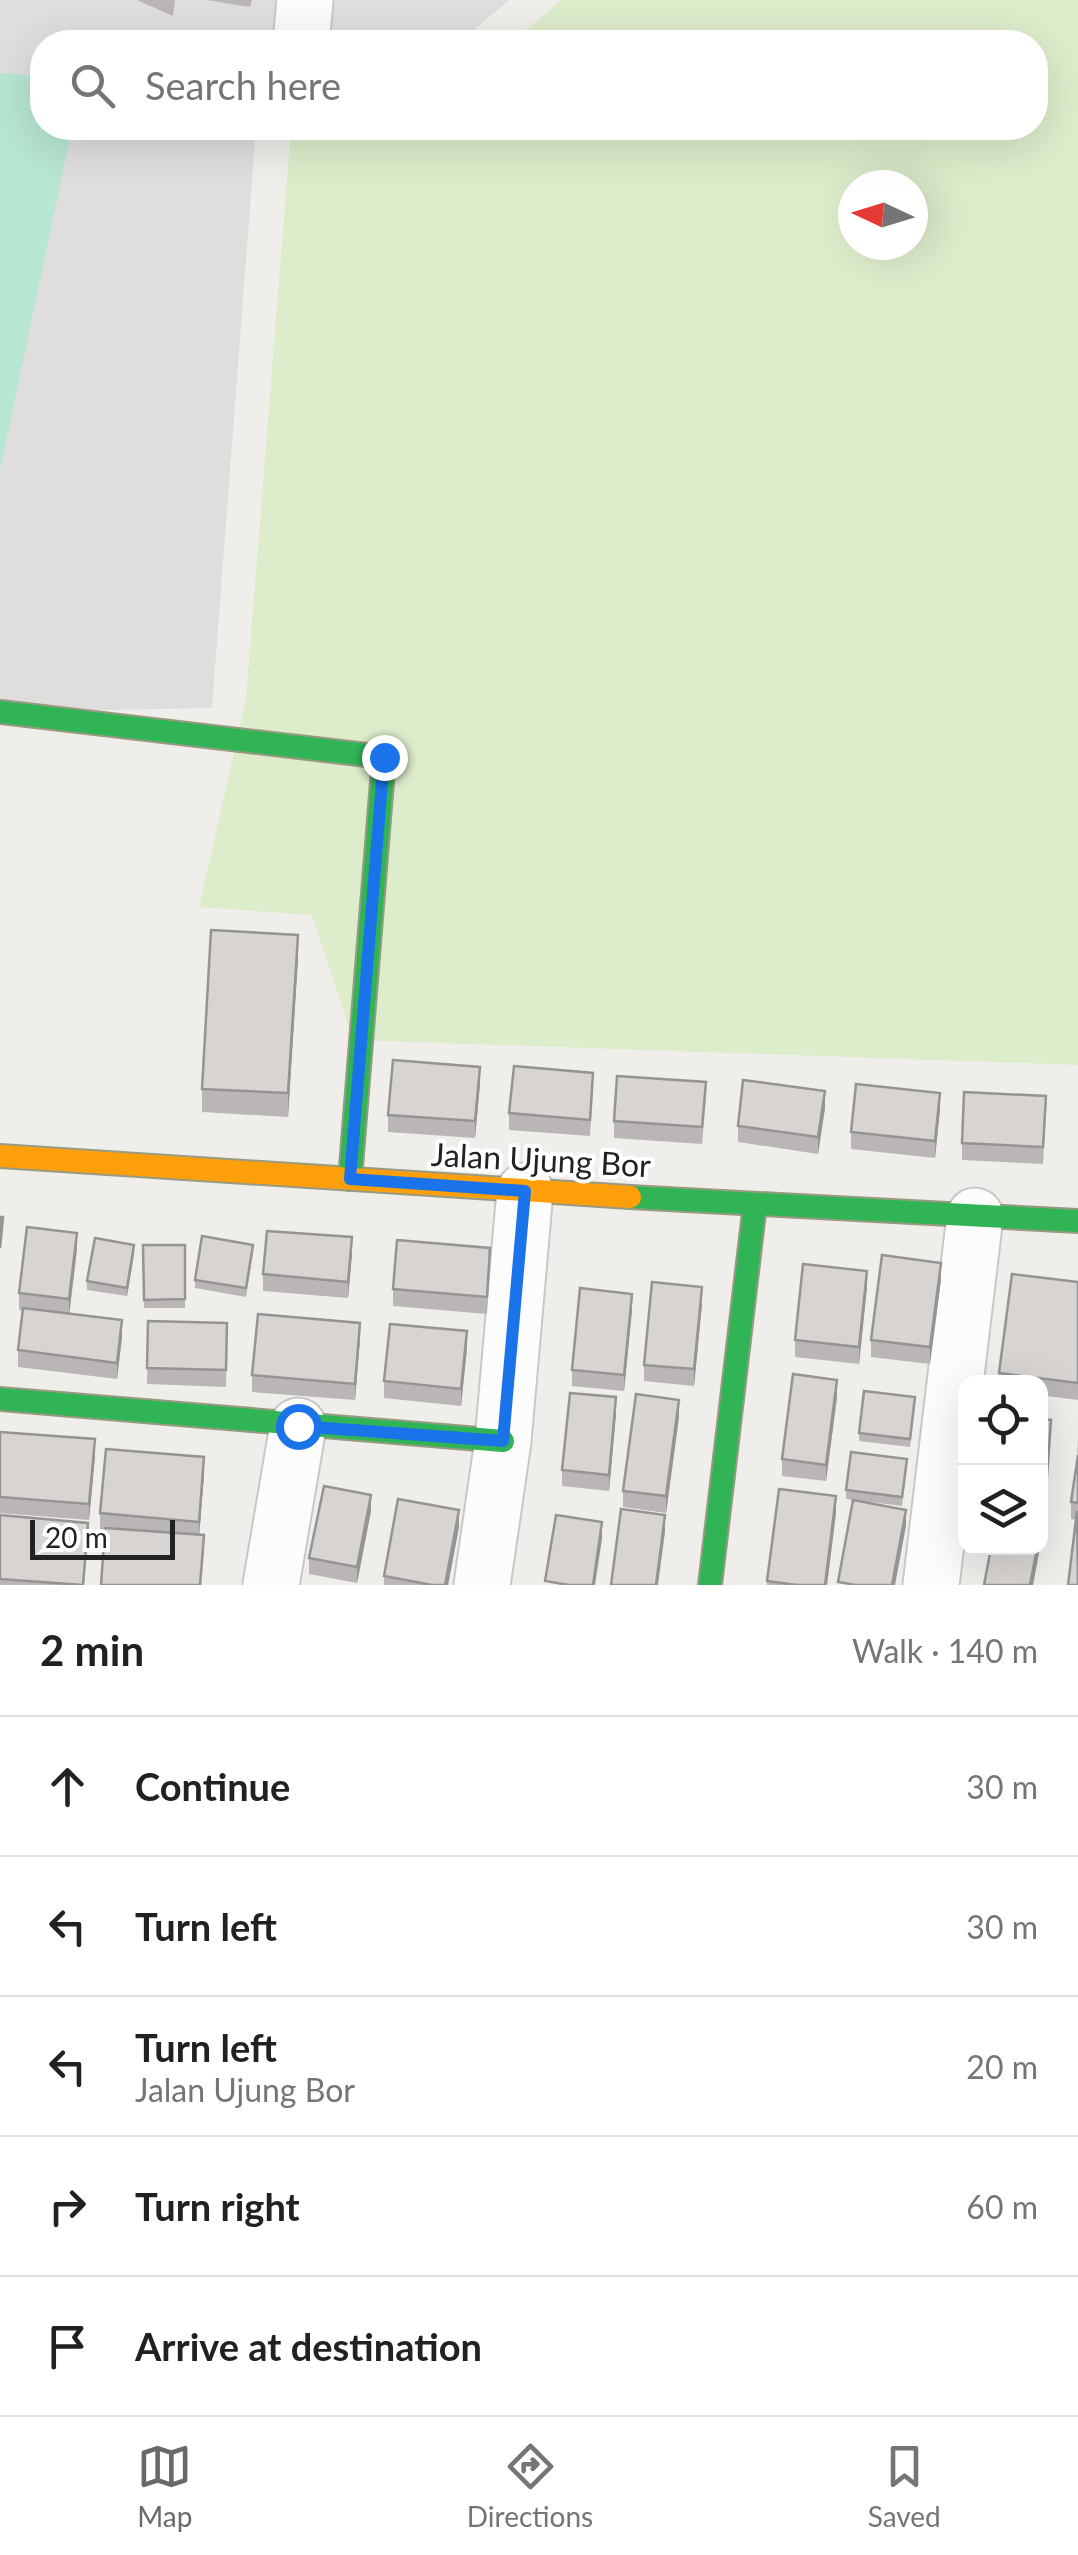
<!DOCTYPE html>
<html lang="en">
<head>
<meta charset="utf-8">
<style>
	:root { --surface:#fff; --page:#f2f2f2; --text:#202124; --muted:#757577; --line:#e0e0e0; --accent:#6a6968 }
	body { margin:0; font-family:Lato,sans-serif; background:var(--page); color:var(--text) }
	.controls { position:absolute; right:30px; bottom:30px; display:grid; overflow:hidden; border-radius:20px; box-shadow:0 10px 40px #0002 }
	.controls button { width:90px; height:90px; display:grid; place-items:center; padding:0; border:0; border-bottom:2px solid var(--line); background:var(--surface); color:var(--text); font:50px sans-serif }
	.compass { position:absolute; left:838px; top:170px; width:90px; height:90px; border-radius:50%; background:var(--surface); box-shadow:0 10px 40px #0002; rotate:274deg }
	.scale { position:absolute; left:30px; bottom:25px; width:145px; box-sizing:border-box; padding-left:10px; border:5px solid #222; border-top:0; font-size:28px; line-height:35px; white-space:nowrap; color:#222; -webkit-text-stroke:8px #fff; paint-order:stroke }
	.stop { position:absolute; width:30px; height:30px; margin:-22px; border:8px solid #1a73e8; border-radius:50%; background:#fff }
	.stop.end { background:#1a73e8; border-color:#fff; box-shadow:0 2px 10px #0008 }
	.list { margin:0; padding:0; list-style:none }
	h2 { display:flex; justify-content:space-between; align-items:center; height:130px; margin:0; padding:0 40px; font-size:42px }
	h2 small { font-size:32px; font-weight:400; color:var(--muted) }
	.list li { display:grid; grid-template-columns:65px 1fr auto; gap:30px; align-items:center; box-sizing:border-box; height:140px; padding:0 40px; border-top:2px solid var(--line) }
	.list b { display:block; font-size:38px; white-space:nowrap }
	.list p { margin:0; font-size:32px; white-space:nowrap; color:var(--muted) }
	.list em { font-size:32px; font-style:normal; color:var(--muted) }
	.icon { flex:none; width:55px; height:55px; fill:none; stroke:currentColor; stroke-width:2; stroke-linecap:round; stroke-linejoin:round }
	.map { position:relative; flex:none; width:1078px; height:1585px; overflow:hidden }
	.search { position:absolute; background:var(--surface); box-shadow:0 10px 40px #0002; left:30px; right:30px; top:30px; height:110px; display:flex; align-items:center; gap:25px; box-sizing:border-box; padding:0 35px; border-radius:40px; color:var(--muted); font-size:38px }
	.sheet { height:830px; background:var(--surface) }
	nav { display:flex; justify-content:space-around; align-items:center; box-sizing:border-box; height:140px; border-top:2px solid var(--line); background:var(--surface); font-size:28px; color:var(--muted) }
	nav a { display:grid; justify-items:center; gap:5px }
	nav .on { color:var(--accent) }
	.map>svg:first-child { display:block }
	.residential { fill:#dfdedc }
	.grass { fill:#ddeccb; fill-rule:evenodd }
	.pitch { fill:#b7e6d2 }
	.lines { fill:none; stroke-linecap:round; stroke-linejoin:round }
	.street-casing { stroke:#c9c8c7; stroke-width:59 }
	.fast-casing { stroke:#999a82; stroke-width:26 }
	.slow-casing { stroke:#999a82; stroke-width:26 }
	.street { stroke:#fdfcfc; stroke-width:55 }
	.fast { stroke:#30b455; stroke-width:22 }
	.slow { stroke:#ff9f0a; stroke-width:22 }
	.wall { fill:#b9b6b5 }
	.shaded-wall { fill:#969493 }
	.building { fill:#d7d4d2; stroke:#969493; stroke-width:2.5 }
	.route { stroke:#1a73e8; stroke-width:12 }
	.labels { text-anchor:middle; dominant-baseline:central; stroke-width:8; stroke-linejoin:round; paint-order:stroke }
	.street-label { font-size:32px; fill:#222; stroke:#fff }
</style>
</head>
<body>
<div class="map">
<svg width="1078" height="1585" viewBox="0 0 1078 1585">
	<rect width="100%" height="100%" fill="#f0eeeb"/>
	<path class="residential" d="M0,0H509L460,42H42V128H256L212,708L0,712Z"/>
	<path class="grass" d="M561,0H1078V1065L353,1040L312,915L199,907L246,699L291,128H1036V42H513ZM853,185H913V245H853Z"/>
	<path class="pitch" d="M0,73L42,76V128H72L0,470Z"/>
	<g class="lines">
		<g class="street-casing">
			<g id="street">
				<path d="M302,33L305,0"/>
				<path d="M271,1585L298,1426"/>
				<path d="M482,1585L503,1441L525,1191"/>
				<path d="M931,1585L975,1216"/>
			</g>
		</g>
		<g class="fast-casing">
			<g id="fast">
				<path d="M0,712L384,757L350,1179"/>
				<path d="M630,1197L1078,1221"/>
				<path d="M0,1399L503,1441"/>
				<path d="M710,1585L755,1204"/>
			</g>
		</g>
		<g class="slow-casing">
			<path id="slow" d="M0,1156L630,1197"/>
		</g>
		<use href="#street" class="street"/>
		<use href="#fast" class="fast"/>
		<use href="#slow" class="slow"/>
	</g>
	<g class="wall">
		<path d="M137,0H175L173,16Z"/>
		<path d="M207,0H252L250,7Z"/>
		<path d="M298,958L288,1117L202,1112V1089Z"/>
		<path d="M480,1084L475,1138L388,1132V1115Z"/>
		<path d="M593,1089L590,1136L509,1130V1113Z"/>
		<path d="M706,1098L702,1144L614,1138V1121Z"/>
		<path d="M825,1108L818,1154L738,1142V1126Z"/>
		<path d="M940,1109L935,1158L851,1149V1132Z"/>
		<path d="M1046,1113L1043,1164L962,1160V1143Z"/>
		<path d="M143,1245H185V1308H144Z"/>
		<path d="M77,1249L69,1314L122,1337L117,1379L18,1367V1350L23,1310H19V1293Z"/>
		<path d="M253,1253L246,1297L195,1288V1280Z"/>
		<path d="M134,1254L127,1296L87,1290V1281Z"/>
		<path d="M352,1254L348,1298L263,1291V1274Z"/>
		<path d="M490,1264L487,1314L393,1306V1289Z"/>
		<path d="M941,1280L930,1364L871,1357V1340Z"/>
		<path d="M1078,1282V1400L1040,1395V1382H999V1373Z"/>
		<path d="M867,1287L859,1364L795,1357V1340Z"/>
		<path d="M702,1304L694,1386L644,1381V1365Z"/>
		<path d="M632,1310L624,1391L572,1386V1370Z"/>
		<path d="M148,1321L227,1323L226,1387L147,1384Z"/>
		<path d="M360,1339L355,1400L252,1392V1375Z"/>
		<path d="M467,1348L461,1406L384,1398V1381Z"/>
		<path d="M837,1397L826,1481L782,1476V1459Z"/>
		<path d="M915,1406L910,1447L859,1441V1433Z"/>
		<path d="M616,1414L609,1491L562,1486V1470Z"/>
		<path d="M679,1417L666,1513L623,1507V1491Z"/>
		<path d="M1040,1419L1051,1420L1046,1498H1040Z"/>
		<path d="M0,1432L95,1456L89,1520L0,1513Z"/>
		<path d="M1078,1436V1585L1076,1520L1071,1519V1502L1077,1461Z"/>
		<path d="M907,1468L902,1506L846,1499V1490Z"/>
		<path d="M204,1474L199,1535L204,1552L201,1585H101L105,1530H100V1513Z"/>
		<path d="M371,1511L357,1583L309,1574V1558Z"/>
		<path d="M836,1513L827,1585H767V1581Z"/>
		<path d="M0,1515L88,1539L84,1585H0Z"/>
		<path d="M459,1527L448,1585H384V1576Z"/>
	</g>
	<g class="shaded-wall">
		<path d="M298,935V958L288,1117V1093Z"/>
		<path d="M480,1067V1084L475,1138V1121Z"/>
		<path d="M825,1091V1108L818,1154V1137Z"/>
		<path d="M940,1093V1109L935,1158V1141Z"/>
		<path d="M77,1233V1249L69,1316V1299Z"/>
		<path d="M352,1237V1254L348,1298V1282Z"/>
		<path d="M134,1245V1254L127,1296V1288Z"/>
		<path d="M941,1263V1280L930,1364V1347Z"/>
		<path d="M867,1271V1287L859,1364V1347Z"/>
		<path d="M702,1287V1304L694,1386V1369Z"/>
		<path d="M632,1294V1310L624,1391V1375Z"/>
		<path d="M122,1320V1337L117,1379V1363Z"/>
		<path d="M360,1323V1339L355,1400V1384Z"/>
		<path d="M467,1331V1348L461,1406V1389Z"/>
		<path d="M837,1380V1397L826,1481V1465Z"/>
		<path d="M616,1397V1414L609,1491V1475Z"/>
		<path d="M679,1400V1417L666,1513V1496Z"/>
		<path d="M95,1439V1456L89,1520V1504Z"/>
		<path d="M204,1457V1474L199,1538V1522Z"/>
		<path d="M371,1495V1511L357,1583V1567Z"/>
		<path d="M836,1496V1513L827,1585H825Z"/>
		<path d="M459,1510V1527L448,1585H445Z"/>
		<path d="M906,1510V1526L895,1585H892Z"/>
		<path d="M665,1515V1532L658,1585H656Z"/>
		<path d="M602,1522V1539L595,1585H593Z"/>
		<path d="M1037,1548H1040L1033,1585H1030Z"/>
	</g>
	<g class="building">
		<path d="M211,930L298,935L288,1093L202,1089Z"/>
		<path d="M393,1060L480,1067L475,1121L388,1115Z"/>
		<path d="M514,1066L593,1073L590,1120L509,1113Z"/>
		<path d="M617,1076L706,1082L702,1127L614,1121Z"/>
		<path d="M743,1080L825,1091L818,1137L738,1126Z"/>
		<path d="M856,1084L940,1093L935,1141L851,1132Z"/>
		<path d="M964,1092L1046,1096L1043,1147L962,1143Z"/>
		<path d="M0,1217H3L0,1248Z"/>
		<path d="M27,1227L77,1233L69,1299L19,1293Z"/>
		<path d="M267,1231L352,1237L348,1282L263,1274Z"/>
		<path d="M202,1236L253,1245L246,1288L195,1280Z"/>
		<path d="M95,1238L134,1245L127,1288L87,1281Z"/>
		<path d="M397,1240L490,1248L487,1297L393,1289Z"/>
		<path d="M143,1245H185V1299L144,1300Z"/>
		<path d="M882,1255L941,1263L930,1347L871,1340Z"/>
		<path d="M803,1264L867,1271L859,1347L795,1340Z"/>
		<path d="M1012,1274L1078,1282V1383L999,1373Z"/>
		<path d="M652,1282L702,1287L694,1369L644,1365Z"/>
		<path d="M580,1288L632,1294L624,1375L572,1370Z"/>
		<path d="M23,1308L122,1320L117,1363L18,1350Z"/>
		<path d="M258,1314L360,1323L355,1384L252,1375Z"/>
		<path d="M148,1321L227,1323L226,1370L147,1368Z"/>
		<path d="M390,1324L467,1331L461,1389L384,1381Z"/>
		<path d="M793,1374L837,1380L826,1465L782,1459Z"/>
		<path d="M864,1391L915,1397L910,1439L859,1433Z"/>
		<path d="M570,1393L616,1397L609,1475L562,1470Z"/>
		<path d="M636,1394L679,1400L666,1496L623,1491Z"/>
		<path d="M1040,1419L1051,1420L1046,1490L1040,1489Z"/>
		<path d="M0,1432L95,1439L89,1504L0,1497Z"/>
		<path d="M106,1449L204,1457L199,1522L100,1513Z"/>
		<path d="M851,1452L907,1459L902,1497L846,1490Z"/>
		<path d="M1078,1455V1503L1071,1502Z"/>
		<path d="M324,1486L371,1495L357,1567L309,1558Z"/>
		<path d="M779,1489L836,1496L825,1585H797L767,1581Z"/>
		<path d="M398,1499L459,1510L445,1585H432L384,1576Z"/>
		<path d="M853,1500L906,1510L892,1585H856L838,1582Z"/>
		<path d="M621,1509L665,1515L656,1585H611Z"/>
		<path d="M1077,1511L1078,1585H1068Z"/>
		<path d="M0,1515L88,1523L83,1585L0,1579Z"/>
		<path d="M556,1515L602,1522L593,1585H569L545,1581Z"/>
		<path d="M105,1528L204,1535L200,1585H101Z"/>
		<path d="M991,1548H1037L1030,1585H984Z"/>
	</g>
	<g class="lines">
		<path class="route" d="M298,1426L503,1441L525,1191L350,1179L384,757"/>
	</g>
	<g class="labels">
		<g class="street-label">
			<text transform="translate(541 1159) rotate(3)">Jalan Ujung Bor</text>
		</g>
	</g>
</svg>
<div class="controls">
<button><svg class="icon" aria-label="locate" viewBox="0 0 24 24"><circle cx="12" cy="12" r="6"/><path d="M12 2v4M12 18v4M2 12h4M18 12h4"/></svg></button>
<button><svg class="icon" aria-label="layers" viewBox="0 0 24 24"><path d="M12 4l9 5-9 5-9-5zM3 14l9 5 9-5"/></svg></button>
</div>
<svg class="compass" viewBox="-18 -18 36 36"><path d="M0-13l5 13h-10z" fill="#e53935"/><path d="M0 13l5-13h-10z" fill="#757577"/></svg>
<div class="scale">20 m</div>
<div class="stop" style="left:298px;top:1426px"></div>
<div class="stop end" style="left:384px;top:757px"></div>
<div class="search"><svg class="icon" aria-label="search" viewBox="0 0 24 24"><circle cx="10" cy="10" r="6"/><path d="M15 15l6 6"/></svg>Search here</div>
</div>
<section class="sheet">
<h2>2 min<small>Walk · 140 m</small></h2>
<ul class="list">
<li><svg class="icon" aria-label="ahead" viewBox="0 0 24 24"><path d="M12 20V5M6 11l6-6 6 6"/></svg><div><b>Continue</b></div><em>30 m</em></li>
<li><svg class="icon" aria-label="left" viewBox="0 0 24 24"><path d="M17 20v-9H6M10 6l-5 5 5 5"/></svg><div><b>Turn left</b></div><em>30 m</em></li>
<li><svg class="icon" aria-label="left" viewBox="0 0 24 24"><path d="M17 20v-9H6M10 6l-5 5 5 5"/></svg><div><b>Turn left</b><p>Jalan Ujung Bor</p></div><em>20 m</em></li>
<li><svg class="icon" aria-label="right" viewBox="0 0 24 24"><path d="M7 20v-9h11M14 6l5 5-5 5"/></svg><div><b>Turn right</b></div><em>60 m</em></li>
<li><svg class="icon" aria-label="arrive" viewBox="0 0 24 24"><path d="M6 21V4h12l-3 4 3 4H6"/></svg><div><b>Arrive at destination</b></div></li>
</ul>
</section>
<nav>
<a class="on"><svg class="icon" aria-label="map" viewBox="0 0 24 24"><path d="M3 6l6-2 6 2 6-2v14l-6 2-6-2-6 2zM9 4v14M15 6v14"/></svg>Map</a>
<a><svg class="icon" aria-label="directions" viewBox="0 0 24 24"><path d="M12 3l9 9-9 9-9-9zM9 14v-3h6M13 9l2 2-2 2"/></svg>Directions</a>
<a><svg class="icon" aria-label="saved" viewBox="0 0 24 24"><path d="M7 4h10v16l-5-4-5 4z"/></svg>Saved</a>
</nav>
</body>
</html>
